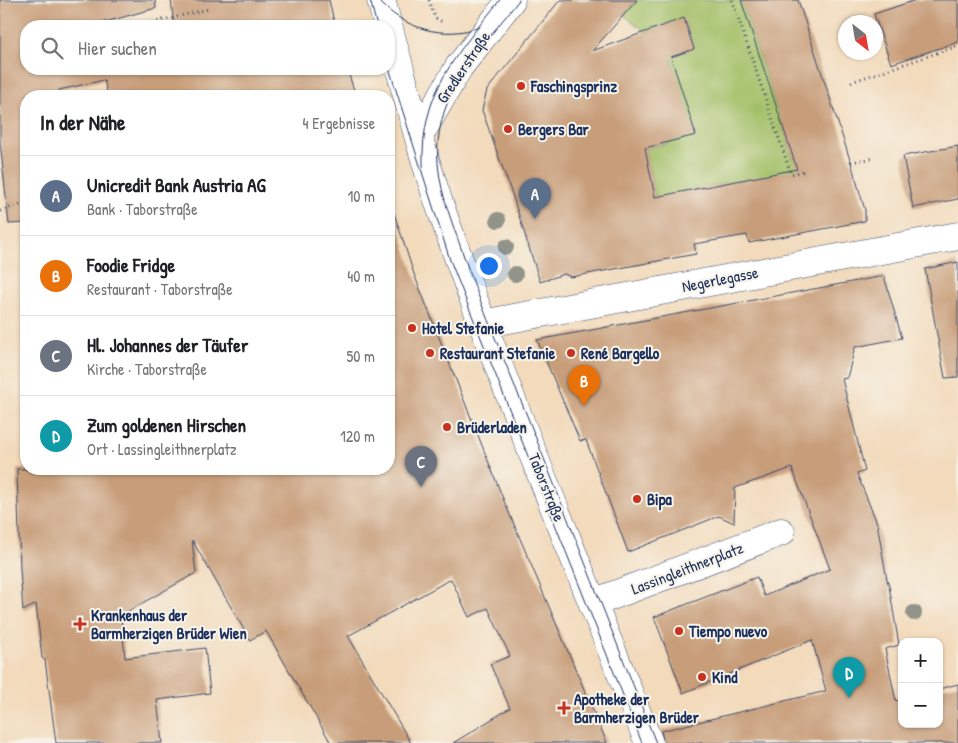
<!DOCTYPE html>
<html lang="de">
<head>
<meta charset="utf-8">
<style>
	:root { --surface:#fff; --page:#f6f6f6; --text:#202124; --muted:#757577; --line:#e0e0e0; --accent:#0b8043 }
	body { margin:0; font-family:"Patrick Hand",sans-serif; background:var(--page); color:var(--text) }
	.controls { position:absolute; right:15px; bottom:15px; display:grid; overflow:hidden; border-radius:10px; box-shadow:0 1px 4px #0004 }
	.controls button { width:45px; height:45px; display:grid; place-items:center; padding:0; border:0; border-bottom:1px solid var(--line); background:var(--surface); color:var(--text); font:25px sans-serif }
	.compass { position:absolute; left:838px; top:15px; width:45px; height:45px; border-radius:50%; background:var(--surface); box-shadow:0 1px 4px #0004; rotate:149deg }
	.you { position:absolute; left:488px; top:265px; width:18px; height:18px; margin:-12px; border:4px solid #fff; border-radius:50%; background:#1a73e8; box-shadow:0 0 0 8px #1a73e833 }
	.badge { display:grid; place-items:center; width:32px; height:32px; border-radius:50%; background:var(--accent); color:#fff; font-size:16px; font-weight:700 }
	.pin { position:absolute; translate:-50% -41px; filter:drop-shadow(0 1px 2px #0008) }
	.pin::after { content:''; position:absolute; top:26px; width:18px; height:15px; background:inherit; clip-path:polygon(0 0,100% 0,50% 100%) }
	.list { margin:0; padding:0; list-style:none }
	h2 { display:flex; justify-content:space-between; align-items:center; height:65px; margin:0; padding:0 20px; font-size:21px }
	h2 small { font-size:16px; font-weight:400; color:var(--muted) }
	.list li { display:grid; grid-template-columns:32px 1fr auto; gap:15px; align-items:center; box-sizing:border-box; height:80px; padding:0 20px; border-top:1px solid var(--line) }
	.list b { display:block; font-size:19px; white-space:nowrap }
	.list p { margin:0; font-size:16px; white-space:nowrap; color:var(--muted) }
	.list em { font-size:16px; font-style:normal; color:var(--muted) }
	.icon { flex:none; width:28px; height:28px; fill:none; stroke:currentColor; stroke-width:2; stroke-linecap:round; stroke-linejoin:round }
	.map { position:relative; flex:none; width:958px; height:743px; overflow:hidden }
	.search { position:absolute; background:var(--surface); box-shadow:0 1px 4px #0004; left:20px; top:20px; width:375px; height:55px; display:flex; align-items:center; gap:12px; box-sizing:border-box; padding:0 18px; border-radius:20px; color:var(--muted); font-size:19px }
	.panel { position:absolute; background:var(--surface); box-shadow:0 1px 4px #0004; left:20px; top:90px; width:375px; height:385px; border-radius:20px }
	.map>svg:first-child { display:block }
	.green { fill:#a2bf66; stroke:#5e7762 }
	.building { fill:#c89e7a }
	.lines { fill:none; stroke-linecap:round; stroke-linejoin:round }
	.minor-casing { stroke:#3b496c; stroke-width:29 }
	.major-casing { stroke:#3b496c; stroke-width:29 }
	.path { stroke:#3b496c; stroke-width:3; stroke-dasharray:1 4; stroke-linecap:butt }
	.minor { stroke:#fff; stroke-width:28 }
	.major { stroke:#fff; stroke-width:28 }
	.tram { stroke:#1b2f5e; stroke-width:1 }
	.tree { fill:#929489 }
	.poi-dot { fill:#c8321e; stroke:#f7f3e8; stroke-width:2 }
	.labels { text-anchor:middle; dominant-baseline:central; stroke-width:4; stroke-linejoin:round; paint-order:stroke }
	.street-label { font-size:16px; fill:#1b2f5e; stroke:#f7f3e8 }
	.poi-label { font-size:16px; font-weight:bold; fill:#1b2f5e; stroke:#f7f3e8; text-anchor:start }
</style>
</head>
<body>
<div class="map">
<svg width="958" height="743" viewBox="0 0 958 743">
	<rect width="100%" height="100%" fill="#f7f3e8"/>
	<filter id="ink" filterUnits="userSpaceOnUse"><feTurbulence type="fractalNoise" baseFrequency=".02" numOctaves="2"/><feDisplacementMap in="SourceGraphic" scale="10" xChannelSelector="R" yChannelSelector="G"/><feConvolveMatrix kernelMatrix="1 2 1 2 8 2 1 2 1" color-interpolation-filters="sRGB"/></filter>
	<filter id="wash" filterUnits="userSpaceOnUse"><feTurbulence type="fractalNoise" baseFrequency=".0096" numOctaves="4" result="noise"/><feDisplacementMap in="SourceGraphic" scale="20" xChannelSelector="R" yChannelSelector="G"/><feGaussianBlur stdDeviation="1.12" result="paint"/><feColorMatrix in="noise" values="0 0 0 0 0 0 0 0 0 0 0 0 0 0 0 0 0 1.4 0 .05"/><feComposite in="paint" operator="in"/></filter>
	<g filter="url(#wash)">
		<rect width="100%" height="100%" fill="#f2dabb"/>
		<path class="green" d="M637,0H741L794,160L809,178L749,179L691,190L657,206L645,149L695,135L671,57L694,48L684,19L645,32L624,15Z"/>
		<g id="blocks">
			<g class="building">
				<path d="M0,0H155L156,8L98,24L99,26H26V69H347L356,96H108L104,80L59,90V96H26V223L9,224L0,142Z"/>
				<path d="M171,0H329L335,26H174Z"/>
				<path d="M560,0H637L592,51L684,18L694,49L671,57L696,135L645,148L655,197L797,169L741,0H798L852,166L865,210V221L749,243L747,235L694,244L696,254L571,277L564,274L540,282L513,197L482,110L487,90Z"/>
				<path d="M916,0H958V42L891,64L874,14Z"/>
				<path d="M958,146V199L913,208L903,156Z"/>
				<path d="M389,213H394L414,274L504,501L607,743H453L510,708L490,664L510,656L488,608L469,617L451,579L348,636L411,743H331L266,631L250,640L192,540L196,573L121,615L125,658L205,648L210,693L157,700L162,743H56L45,660L42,658L36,604L23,611L20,569L17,469H389Z"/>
				<path d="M958,262V377L945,378L925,269Z"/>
				<path d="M884,276L902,338L855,347L847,378L842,379L865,471L857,474L877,523L887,580L889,586L899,645L885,649L896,701L902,699V724H939V689L958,684V743H664L661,731L826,691L812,640L683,693L654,617L757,577L764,596L830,569L792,468L735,488L734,523L719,516L628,552L586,440L580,441L537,340Z"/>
			</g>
		</g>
	</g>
	<g filter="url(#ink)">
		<use href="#blocks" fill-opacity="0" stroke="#3b496c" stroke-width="1"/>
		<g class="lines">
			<g class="minor-casing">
				<g id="minor">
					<path d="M419,136L459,67L511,0"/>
					<path d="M482,324L958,236"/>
					<path d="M593,603L781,532"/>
				</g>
			</g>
			<g class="major-casing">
				<g id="major">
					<path d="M381,0L388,26"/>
					<path d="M389,29C407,94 423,160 446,223C508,399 580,570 649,743"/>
				</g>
			</g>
			<g class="path">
				<path d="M429,0L435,18L444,23"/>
				<path d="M732,0L791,174L806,171"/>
				<path d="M138,26L209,9"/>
				<path d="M851,82L958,46"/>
				<path d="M851,162L875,158"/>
				<path d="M0,211L26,203"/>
			</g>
			<use href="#minor" class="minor"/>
			<use href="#major" class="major"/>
			<g class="tram">
				<path d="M370,0L377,26"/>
				<path d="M378,0C404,29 443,40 480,27"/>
				<path d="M519,0C485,44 443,84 438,142C435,179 449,214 461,248C481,306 505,362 528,418C571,526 613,635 656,743"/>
				<path d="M389,68L450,260L642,743"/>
				<path d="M423,167C420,92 457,54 500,0"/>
			</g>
		</g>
		<g class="tree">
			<circle cx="498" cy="220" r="8"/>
			<circle cx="506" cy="247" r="8"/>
			<circle cx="515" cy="274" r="8"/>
			<circle cx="914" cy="613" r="8"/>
		</g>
	</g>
	<g class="poi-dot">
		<circle cx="521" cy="86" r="5"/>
		<circle cx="508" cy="129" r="5"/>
		<circle cx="412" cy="328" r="5"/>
		<circle cx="430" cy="353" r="5"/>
		<circle cx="571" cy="353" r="5"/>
		<circle cx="447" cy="427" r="5"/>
		<circle cx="637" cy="499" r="5"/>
		<path d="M77.5 616.5h5v5h5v5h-5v5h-5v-5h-5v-5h5z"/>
		<circle cx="679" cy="631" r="5"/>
		<circle cx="702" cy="677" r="5"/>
		<path d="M561.5 700.5h5v5h5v5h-5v5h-5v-5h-5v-5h5z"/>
	</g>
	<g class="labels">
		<g class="street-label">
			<text transform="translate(463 67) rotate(-56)">Gredlerstraße</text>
			<text transform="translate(720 279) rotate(-11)">Negerlegasse</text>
			<text transform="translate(547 487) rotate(68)">Taborstraße</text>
			<text transform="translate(687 568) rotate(-21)">Lassingleithnerplatz</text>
		</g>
		<g class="poi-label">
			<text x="531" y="86">Faschingsprinz</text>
			<text x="518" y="129">Bergers Bar</text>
			<text x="422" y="328">Hotel Stefanie</text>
			<text x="440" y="353">Restaurant Stefanie</text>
			<text x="581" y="353">René Bargello</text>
			<text x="457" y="427">Brüderladen</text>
			<text x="647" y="499">Bipa</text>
			<text x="91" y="615">Krankenhaus der<tspan x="91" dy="18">Barmherzigen Brüder Wien</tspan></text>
			<text x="689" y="631">Tiempo nuevo</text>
			<text x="712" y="677">Kind</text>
			<text x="574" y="699">Apotheke der<tspan x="574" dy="18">Barmherzigen Brüder</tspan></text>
		</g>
	</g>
</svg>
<div class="controls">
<button>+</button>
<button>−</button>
</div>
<svg class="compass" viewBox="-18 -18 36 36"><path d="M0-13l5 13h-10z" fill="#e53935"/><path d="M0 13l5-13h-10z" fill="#757577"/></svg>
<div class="you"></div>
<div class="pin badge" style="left:535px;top:219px;background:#5c6f8a">A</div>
<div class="pin badge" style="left:584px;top:406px;background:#e8710a">B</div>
<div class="pin badge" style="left:421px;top:487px;background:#6b7280">C</div>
<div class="pin badge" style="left:849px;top:698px;background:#0f9aa8">D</div>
<div class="search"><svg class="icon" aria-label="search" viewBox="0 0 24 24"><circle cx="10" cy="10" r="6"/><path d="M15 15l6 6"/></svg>Hier suchen</div>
<section class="panel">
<h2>In der Nähe<small>4 Ergebnisse</small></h2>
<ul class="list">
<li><span class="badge" style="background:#5c6f8a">A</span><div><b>Unicredit Bank Austria AG</b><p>Bank · Taborstraße</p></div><em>10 m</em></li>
<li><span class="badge" style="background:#e8710a">B</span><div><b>Foodie Fridge</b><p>Restaurant · Taborstraße</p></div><em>40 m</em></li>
<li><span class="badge" style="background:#6b7280">C</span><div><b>Hl. Johannes der Täufer</b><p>Kirche · Taborstraße</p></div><em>50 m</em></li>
<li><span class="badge" style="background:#0f9aa8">D</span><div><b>Zum goldenen Hirschen</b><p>Ort · Lassingleithnerplatz</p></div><em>120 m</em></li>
</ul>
</section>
</div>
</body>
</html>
